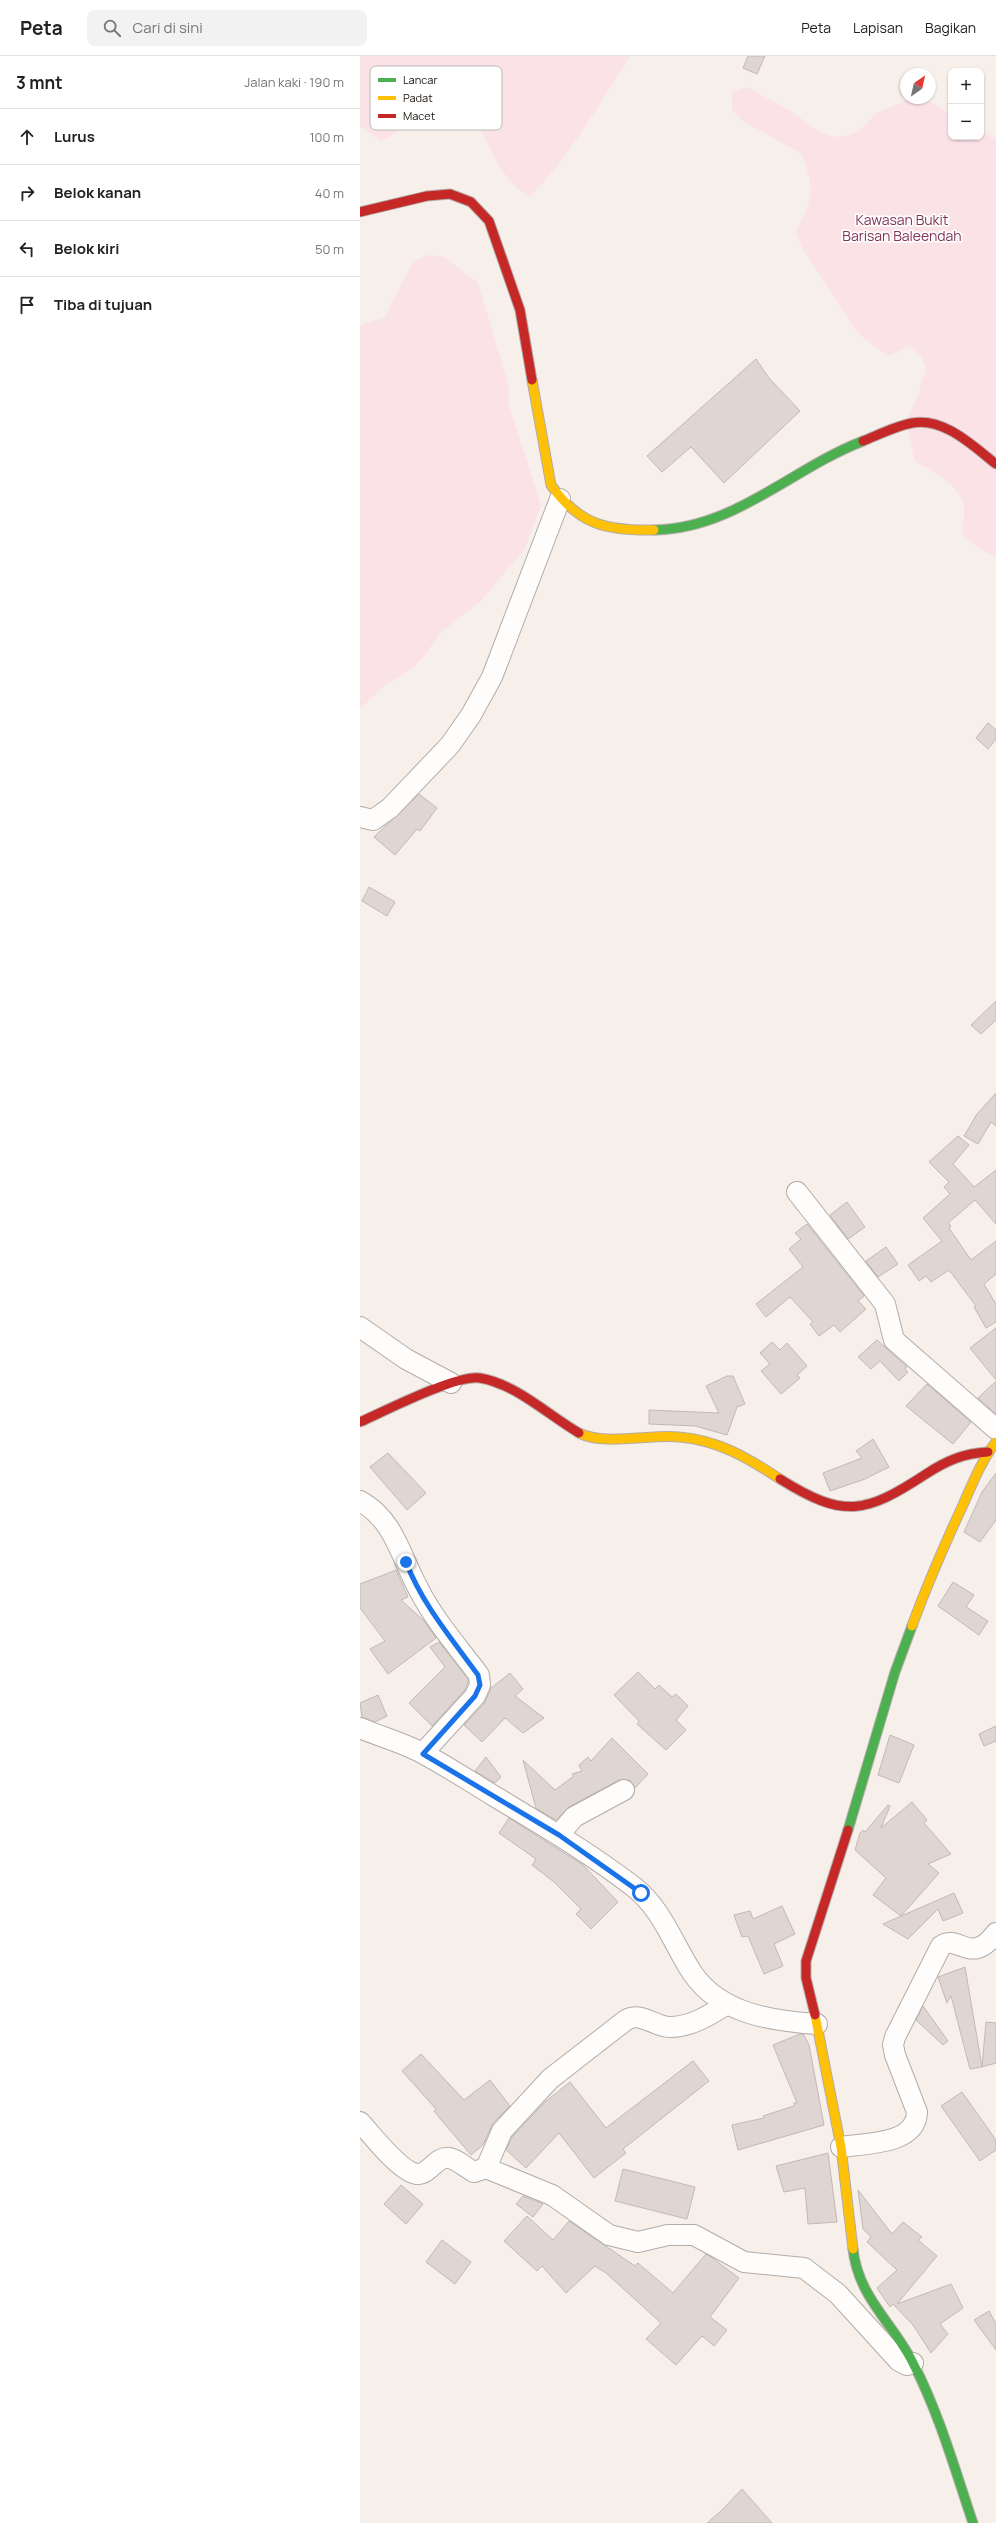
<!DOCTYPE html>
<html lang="id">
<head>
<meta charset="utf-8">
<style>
	:root { --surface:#fff; --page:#f2f2f2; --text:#222; --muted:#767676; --line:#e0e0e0 }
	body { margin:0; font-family:Manrope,sans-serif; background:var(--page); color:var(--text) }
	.controls { position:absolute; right:12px; top:12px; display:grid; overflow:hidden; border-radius:8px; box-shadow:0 1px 3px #0004 }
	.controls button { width:36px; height:36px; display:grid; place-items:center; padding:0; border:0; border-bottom:1px solid var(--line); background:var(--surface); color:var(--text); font:20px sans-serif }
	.compass { position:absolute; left:540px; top:12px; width:36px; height:36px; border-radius:50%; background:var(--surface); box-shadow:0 1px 3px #0004; rotate:34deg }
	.stop { position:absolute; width:12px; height:12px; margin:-9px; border:3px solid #1a73e8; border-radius:50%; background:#fff }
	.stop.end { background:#1a73e8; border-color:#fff; box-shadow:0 1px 4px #0008 }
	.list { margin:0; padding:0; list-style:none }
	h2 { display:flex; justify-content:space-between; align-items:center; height:52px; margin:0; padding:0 16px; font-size:17px }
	h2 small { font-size:13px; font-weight:400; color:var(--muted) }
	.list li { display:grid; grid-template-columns:26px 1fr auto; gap:12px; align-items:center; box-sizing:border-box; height:56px; padding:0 16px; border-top:1px solid var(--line) }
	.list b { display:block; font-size:15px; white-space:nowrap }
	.list em { font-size:13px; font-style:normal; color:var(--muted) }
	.icon { flex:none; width:22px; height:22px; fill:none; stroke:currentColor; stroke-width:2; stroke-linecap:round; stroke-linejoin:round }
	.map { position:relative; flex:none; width:636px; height:2467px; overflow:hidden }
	header { display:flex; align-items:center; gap:24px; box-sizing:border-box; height:56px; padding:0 20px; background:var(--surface); border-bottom:1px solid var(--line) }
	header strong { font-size:19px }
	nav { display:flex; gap:22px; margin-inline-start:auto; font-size:14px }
	.search { width:280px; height:36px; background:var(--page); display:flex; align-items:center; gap:10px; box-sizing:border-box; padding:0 14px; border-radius:8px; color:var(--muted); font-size:15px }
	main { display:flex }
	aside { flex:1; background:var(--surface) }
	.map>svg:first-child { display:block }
	.green { fill:#fbe2e7 }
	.building { fill:#dfd6d3; stroke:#c2b9b6 }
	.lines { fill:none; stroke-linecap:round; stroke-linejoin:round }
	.street-casing { stroke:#b3aca7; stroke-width:22 }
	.fast-casing { stroke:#b3aca7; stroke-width:11 }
	.slow-casing { stroke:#b3aca7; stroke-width:11 }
	.jam-casing { stroke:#b3aca7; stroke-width:11 }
	.street { stroke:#fefdfc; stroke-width:20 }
	.fast { stroke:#4caf50; stroke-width:9 }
	.slow { stroke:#ffc107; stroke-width:9 }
	.jam { stroke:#c62828; stroke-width:9 }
	.route { stroke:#1a73e8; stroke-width:5 }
	.labels { text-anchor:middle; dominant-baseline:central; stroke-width:3.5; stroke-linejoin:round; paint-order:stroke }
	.park-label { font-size:14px; fill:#813456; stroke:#fefffe }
	.key { fill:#fefffe; stroke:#bab9b7; stroke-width:1 }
	.key-label { font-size:11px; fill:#1d1510 }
</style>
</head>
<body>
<header>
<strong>Peta</strong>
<div class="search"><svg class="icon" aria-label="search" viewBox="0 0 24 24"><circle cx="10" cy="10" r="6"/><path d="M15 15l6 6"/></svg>Cari di sini</div>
<nav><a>Peta</a><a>Lapisan</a><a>Bagikan</a></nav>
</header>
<main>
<aside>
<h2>3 mnt<small>Jalan kaki · 190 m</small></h2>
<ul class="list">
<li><svg class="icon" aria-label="ahead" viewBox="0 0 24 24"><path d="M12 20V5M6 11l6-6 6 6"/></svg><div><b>Lurus</b></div><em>100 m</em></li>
<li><svg class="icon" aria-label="right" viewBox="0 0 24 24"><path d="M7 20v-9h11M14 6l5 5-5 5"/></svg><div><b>Belok kanan</b></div><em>40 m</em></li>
<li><svg class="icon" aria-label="left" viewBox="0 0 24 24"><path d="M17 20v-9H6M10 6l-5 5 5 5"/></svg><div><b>Belok kiri</b></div><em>50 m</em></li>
<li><svg class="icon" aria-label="arrive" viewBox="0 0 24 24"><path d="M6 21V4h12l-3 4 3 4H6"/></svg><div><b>Tiba di tujuan</b></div></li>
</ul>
</aside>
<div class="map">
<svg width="636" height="2467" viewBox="0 0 636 2467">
	<rect width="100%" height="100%" fill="#f7efea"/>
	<g class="green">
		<path d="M0,0H270C239,48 210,101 169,141C155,132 147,122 138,108C125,87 117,47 84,54C69,58 37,77 21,85L0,70Z"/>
		<path d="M387,31L431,55L458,75L474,81L490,79L504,70L515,58L547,44L563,42L591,58V81H621V75L636,83V501L623,495L603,480C601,470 605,462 604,452C601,428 571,415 554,404L547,363L559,338L562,323L567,316L562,301L550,290L529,300L507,285L496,274L441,190L436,175C454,139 455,137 442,98L383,65L372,54V36Z"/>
		<path d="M68,199L84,201L118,227L149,331V349L181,449L164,494L120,546L81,576L62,603L51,613L24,630L0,653V269L24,262L53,206Z"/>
	</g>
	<g class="building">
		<path d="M388,0H405L397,18L383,12Z"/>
		<path d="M396,303L409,322L440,355L364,427L331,391L302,416L287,400Z"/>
		<path d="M628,667L636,674V683L628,693L616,682Z"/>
		<path d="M59,738L77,752L60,775L57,773L35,799L14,781Z"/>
		<path d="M9,831L35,846L27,860L2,845Z"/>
		<path d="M636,945V964L621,978L611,969Z"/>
		<path d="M636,1037V1070L631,1066L618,1088L604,1080L617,1058Z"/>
		<path d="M598,1080L609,1089L593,1108L614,1131L636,1114V1168L615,1144L588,1167L591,1170L589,1172L611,1204L636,1185V1218L624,1228L636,1248V1266L626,1272L614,1251L616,1250L589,1214L571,1226L566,1220L559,1225L548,1209L582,1185L563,1162L590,1138L584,1131L589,1126L569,1106Z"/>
		<path d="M487,1146L505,1171L488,1183L470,1159Z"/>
		<path d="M447,1168L504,1240L498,1245L506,1253L480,1276L474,1269L459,1280L450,1268L453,1266L430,1241L406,1261L396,1248L443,1211L429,1193L441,1183L435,1177Z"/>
		<path d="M526,1191L538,1208L518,1221L506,1205Z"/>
		<path d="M636,1272V1324L610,1292Z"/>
		<path d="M517,1284L547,1311L545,1313L548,1316L539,1325L520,1305L511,1313L498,1301Z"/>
		<path d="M412,1286L420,1294L427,1287L447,1310L437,1319L440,1322L421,1338L401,1315L410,1308L400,1297Z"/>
		<path d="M367,1320H373L385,1348L377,1351L367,1379L335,1370L289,1368V1354L359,1357L346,1330Z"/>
		<path d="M636,1325V1358L618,1342Z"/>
		<path d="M567,1328L611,1366L593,1388L546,1350Z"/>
		<path d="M513,1383L529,1411L505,1423L470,1435L463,1417L502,1402L496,1395Z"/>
		<path d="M28,1397L66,1437L47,1454L10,1411Z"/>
		<path d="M636,1417V1464L620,1486L604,1476L622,1436Z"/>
		<path d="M36,1514L48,1541L41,1544L64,1565L76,1582L28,1618L10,1593L25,1585L0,1552V1528Z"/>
		<path d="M593,1526L614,1539L606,1551L628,1565L619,1579L578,1550Z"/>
		<path d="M79,1586L108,1623V1627L105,1634L72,1670L49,1647L85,1611L70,1591Z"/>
		<path d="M278,1616L295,1633L299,1629L312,1641L316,1638L328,1650L316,1664L326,1674L306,1694L277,1668L279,1665L254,1639Z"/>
		<path d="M150,1617L163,1633L155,1640L184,1662L163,1677L145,1662L122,1686L104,1669L124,1648L131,1632Z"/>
		<path d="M18,1639L27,1660L15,1666L2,1661L0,1647Z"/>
		<path d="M636,1670V1685L624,1690L619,1678Z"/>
		<path d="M530,1679L554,1689L539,1727L518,1719Z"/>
		<path d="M252,1682L288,1718L275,1732L270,1724H259L209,1751L196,1764L176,1752L163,1704L195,1734L214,1720L212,1718L222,1715L219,1709L228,1701L231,1705Z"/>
		<path d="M126,1701L141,1721L135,1727L115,1715Z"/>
		<path d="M552,1746L567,1764L564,1767L591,1798L568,1808L579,1817L541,1860L513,1839L526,1822L495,1794L500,1777L503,1774L505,1776L528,1749L530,1750L521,1772Z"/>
		<path d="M149,1762L223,1809L258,1846L231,1873L216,1858L221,1853L194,1826L172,1809L176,1803L139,1777Z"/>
		<path d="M594,1837L603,1857L583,1865L578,1853L548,1883L523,1868Z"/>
		<path d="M422,1850L435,1878L414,1888L423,1910L404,1918L388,1880L382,1881L374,1859L390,1855L393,1863Z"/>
		<path d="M605,1911L622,2011L610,2013L591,1940L587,1947L578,1921Z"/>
		<path d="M563,1950L588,1985L583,1989L556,1964Z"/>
		<path d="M626,1966L636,1967V2007L622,2011Z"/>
		<path d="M440,1978L444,1979L449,1989L464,2069L378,2094L372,2069L404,2062L403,2060L434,2050V2047H437L413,1989Z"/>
		<path d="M61,1998L104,2044L130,2024L150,2050L133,2067L123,2089L111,2099L83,2066L74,2055L76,2053L42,2015Z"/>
		<path d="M333,2005L349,2025L263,2093L266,2097L234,2122L199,2077L166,2112L146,2094L152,2081L185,2046L210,2026L246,2072Z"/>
		<path d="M602,2036L636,2084V2094L620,2105L581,2050Z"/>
		<path d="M468,2097L477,2166L448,2168L445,2132L424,2136L416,2110Z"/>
		<path d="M263,2113L335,2131L327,2163L255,2145Z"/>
		<path d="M41,2129L63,2148L46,2168L24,2148Z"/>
		<path d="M498,2134L532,2178L543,2166L562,2181L558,2184L577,2200L537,2248L591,2228L603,2252L580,2268L588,2278L571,2297L553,2269L533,2248L530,2251L517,2232L537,2214L507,2186L511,2181L503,2173Z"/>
		<path d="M163,2140L183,2148L173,2161L156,2148Z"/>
		<path d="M167,2160L193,2184L209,2165L275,2210L278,2207L313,2237L346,2198L351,2201L379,2222L350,2261L367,2274L354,2290L342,2280L316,2309L286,2283L301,2267L246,2217L235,2210L206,2237L182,2210L177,2215L144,2185Z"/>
		<path d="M82,2184L111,2206L95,2228L66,2206Z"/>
		<path d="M629,2255L636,2268V2294L614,2264Z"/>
		<path d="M382,2433L412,2467H347L361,2455Z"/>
	</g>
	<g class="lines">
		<g class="street-casing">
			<g id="street">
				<path d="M0,761L13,764L30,752L90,689L111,659L132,621L200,443"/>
				<path d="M437,1136L525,1248L534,1284L636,1373"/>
				<path d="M0,1271L46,1303L91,1327"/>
				<path d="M0,1445C35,1464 41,1502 59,1534C75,1565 98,1591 119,1619L120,1629L115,1640L63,1697"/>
				<path d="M0,1672C21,1681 44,1687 64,1698C88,1711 111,1726 134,1740C182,1769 230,1797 274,1831C303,1854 313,1888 333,1918C361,1958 412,1965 457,1968"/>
				<path d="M199,1779L214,1761L264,1734"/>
				<path d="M0,2066C12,2079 40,2116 57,2118C69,2119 76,2100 89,2102C97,2103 106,2112 114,2116L126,2112L192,2139L249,2179L278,2186L308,2179H334L384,2206L444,2212L478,2238L539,2305L547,2309L553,2307"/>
				<path d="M481,2091C506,2087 556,2089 557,2056L535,1999L533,1989L535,1981L581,1890C599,1877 610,1911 636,1877"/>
				<path d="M126,2112L142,2075L190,2023L266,1964C282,1955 294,1971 310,1971C331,1971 350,1959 367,1948"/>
			</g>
		</g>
		<g class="fast-casing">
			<g id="fast">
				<path d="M294,474C374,473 431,413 503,385"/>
				<path d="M488,1774L535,1616L552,1570"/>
				<path d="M493,2193C498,2241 533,2267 553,2307C579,2357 595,2414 613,2467"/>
			</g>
		</g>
		<g class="slow-casing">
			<g id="slow">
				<path d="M172,324L191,429C219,469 247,475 294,474"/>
				<path d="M219,1377C244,1390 291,1378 319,1381C358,1384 388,1402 420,1423"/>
				<path d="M552,1570C567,1529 584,1490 602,1451C612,1429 621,1405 636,1386"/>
				<path d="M455,1959L481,2091L493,2193"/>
			</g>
		</g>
		<g class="jam-casing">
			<g id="jam">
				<path d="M0,156L67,140L90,138L111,146L129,165L160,254L172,324"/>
				<path d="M503,385C518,379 536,370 552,367C584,361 613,390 636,408"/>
				<path d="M0,1366C25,1355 97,1318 120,1322C156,1328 188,1359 219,1377"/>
				<path d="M420,1423C484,1463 505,1458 566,1418C586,1405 604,1397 628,1396"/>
				<path d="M455,1959L446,1922V1905L488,1774"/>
			</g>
		</g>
		<use href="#street" class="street"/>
		<use href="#fast" class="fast"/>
		<use href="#slow" class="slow"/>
		<use href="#jam" class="jam"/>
	</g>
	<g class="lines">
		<path class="route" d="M46,1506C62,1548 92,1583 118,1619L120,1629L115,1640L63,1698L199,1779L281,1837"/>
	</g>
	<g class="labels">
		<g class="park-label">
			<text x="542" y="163">Kawasan Bukit<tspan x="542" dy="16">Barisan Baleendah</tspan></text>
		</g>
	</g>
	<rect x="10" y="10" width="132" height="64" rx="6" class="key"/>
	<rect x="18" y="22" width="18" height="4" fill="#4caf50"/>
	<rect x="18" y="40" width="18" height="4" fill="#ffc107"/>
	<rect x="18" y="58" width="18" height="4" fill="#c62828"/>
	<g class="key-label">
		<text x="43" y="28">Lancar</text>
		<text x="43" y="46">Padat</text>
		<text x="43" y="64">Macet</text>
	</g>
</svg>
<div class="controls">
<button>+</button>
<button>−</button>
</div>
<svg class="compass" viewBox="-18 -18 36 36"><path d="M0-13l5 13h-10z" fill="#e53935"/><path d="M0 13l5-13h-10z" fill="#767676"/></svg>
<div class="stop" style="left:281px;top:1837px"></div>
<div class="stop end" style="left:46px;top:1506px"></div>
</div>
</main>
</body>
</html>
